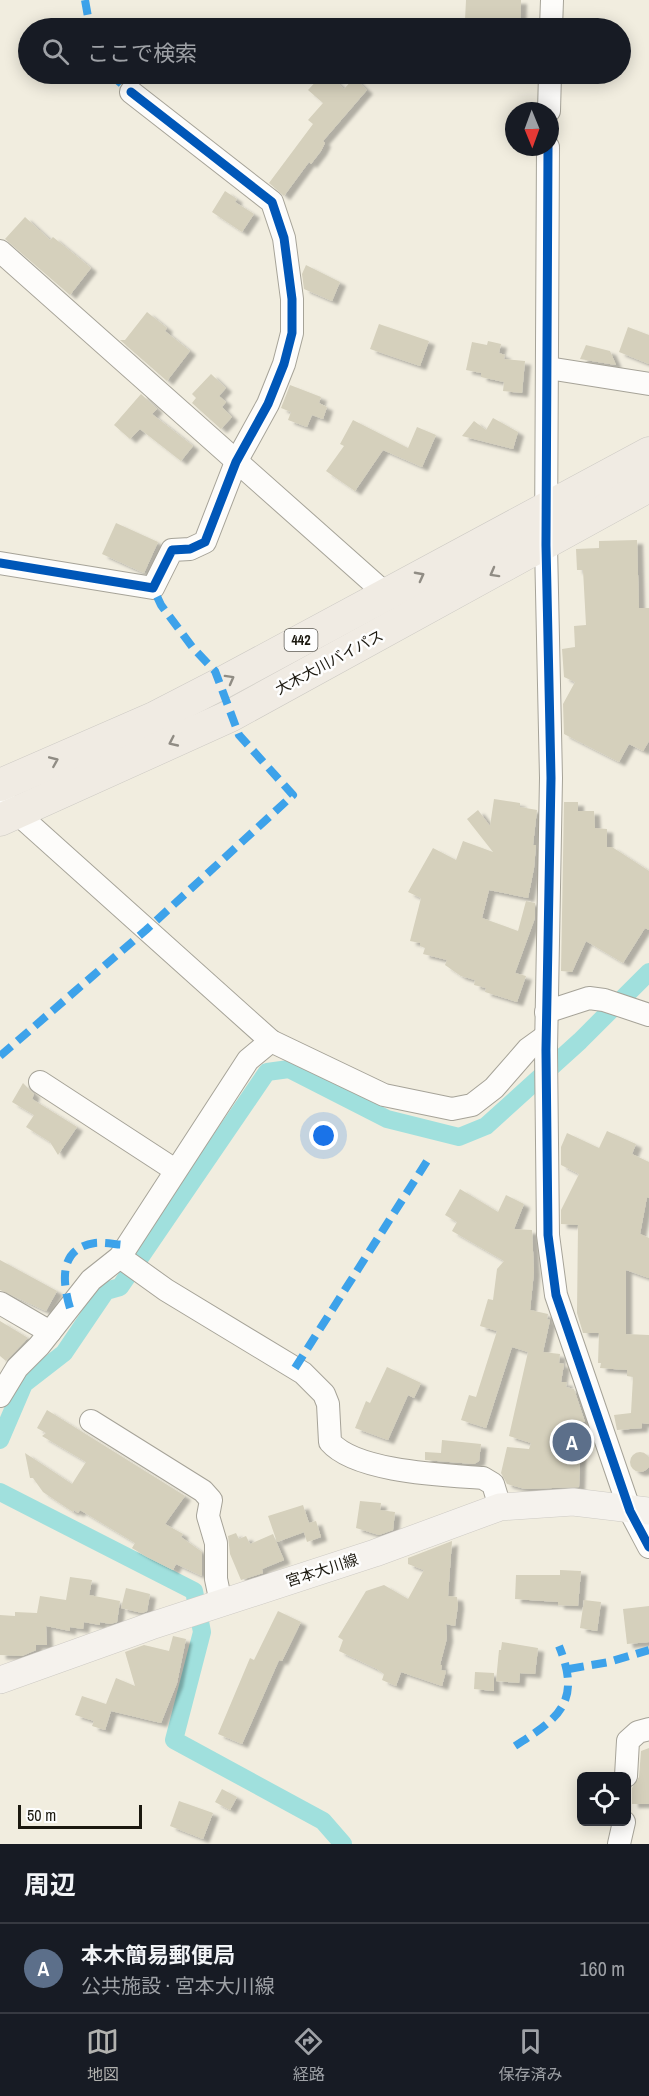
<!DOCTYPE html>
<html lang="ja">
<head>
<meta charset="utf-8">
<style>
	:root { --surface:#171b24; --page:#242831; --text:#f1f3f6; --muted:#9ea1a6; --line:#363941; --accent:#b2b2af }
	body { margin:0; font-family:"Archivo Narrow","Noto Sans JP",sans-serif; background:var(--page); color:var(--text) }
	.controls { position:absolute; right:18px; bottom:18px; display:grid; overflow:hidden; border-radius:9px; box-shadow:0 3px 15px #0003 }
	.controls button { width:54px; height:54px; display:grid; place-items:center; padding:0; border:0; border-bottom:2px solid var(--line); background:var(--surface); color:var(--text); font:30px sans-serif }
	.compass { position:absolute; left:505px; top:102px; width:54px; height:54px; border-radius:50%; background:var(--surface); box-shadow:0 3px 15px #0003; rotate:179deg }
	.scale { position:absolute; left:18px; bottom:15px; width:124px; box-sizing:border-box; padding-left:6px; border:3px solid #1b180f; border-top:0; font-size:16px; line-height:21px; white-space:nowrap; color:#1b180f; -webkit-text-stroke:4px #fefefe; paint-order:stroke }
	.you { position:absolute; left:324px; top:1136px; width:21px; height:21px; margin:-15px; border:4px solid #fff; border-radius:50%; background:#1a73e8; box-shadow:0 0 0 9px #1a73e833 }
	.badge { display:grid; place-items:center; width:39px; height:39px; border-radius:50%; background:var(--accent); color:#fff; font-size:20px; font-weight:700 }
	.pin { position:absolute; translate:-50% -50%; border:3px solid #fff; box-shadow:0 2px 6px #0006 }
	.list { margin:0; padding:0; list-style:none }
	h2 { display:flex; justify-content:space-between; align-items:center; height:78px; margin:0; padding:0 24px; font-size:26px }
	h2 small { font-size:20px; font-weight:400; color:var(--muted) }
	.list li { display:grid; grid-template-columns:39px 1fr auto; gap:18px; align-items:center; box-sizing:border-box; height:90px; padding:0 24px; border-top:2px solid var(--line) }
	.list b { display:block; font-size:22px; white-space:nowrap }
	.list p { margin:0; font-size:20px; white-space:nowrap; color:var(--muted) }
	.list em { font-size:20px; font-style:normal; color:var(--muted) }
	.icon { flex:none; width:33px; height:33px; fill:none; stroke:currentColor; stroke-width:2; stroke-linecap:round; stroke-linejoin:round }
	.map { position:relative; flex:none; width:649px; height:1844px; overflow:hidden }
	.search { position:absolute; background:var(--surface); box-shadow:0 3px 15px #0003; left:18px; right:18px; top:18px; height:66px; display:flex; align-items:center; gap:15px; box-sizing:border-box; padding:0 21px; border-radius:33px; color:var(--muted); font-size:22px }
	.sheet { height:168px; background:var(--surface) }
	nav { display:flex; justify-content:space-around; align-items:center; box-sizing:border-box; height:84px; border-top:2px solid var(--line); background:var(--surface); font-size:16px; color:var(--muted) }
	nav a { display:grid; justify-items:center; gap:3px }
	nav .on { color:var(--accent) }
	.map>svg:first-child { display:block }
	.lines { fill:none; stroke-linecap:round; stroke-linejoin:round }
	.canal { stroke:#a0e0dd; stroke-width:18 }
	.building { fill:#d5d0bc; filter:url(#shadow) }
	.minor-casing { stroke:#a6a398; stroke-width:24 }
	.major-casing { stroke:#cdcac4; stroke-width:28 }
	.highway-casing { stroke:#cdcac4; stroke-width:33 }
	.minor { stroke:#fdfcfa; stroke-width:22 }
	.major { stroke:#f5f2ed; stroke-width:27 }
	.highway { stroke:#f0ebe3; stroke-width:32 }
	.quiet { stroke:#3da2ea; stroke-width:8; stroke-dasharray:15 8; stroke-linecap:butt }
	.cycleway-casing { stroke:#fefefe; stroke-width:13 }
	.cycleway { stroke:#0057b8; stroke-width:9 }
	.oneway { stroke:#908c84 }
	.labels { text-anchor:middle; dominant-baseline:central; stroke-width:5; stroke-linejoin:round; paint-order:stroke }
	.shield { fill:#fefefe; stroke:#5f5d57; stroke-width:1.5 }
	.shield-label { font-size:14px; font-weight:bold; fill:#1b180f }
	.street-label { font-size:15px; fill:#1b180f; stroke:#fefefe }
</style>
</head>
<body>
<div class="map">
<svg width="649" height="1844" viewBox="0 0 649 1844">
	<defs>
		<filter id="shadow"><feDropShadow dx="6" dy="4" stdDeviation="1.5" flood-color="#0004"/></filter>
	</defs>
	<rect width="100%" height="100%" fill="#f1eddf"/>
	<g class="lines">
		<g class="canal">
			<path d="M0,1440L24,1384L64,1353L106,1291L120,1287L267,1072L289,1069L387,1119L459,1137L486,1126L580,1041L649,972"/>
			<path d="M0,1492L194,1591L202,1632L174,1740L323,1821L343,1844"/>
		</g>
	</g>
	<g class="building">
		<path d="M466,0H521L520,28H470L473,21L465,20Z"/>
		<path d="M321,76L326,80L330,76L344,89L354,78L367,90L323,141L325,143L321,151L311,164L309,162L284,196L269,183L313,124L308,120L323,103L308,90Z"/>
		<path d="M225,191L237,199L235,202L254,214L242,232L212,212Z"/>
		<path d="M25,217L50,240L53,237L91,268L70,295L5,239Z"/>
		<path d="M306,265L340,282L332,301L304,289L302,274Z"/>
		<path d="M147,312L167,328L165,331L190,351L167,381L120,340H125Z"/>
		<path d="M379,324L429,341L420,366L370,349Z"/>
		<path d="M628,327L649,335V364L619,352Z"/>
		<path d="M488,341L501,344L499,353L505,355L504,359L525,361L522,393L503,391L504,382L481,377V373L466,370L472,342L487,345Z"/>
		<path d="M586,345L610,351L616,365L580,359Z"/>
		<path d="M211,374L226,388L219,396L226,402L222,407L232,417L221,429L192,403L196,398L192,394Z"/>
		<path d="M290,385L321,397L319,403L327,407L323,419L312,415L307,427L288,420L291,412L281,408Z"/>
		<path d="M141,394L157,409L152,414L193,446L181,461L140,429L130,439L114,425Z"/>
		<path d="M493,418L518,432L513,449L462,436L474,421L486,430Z"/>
		<path d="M353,420L408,448L417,427L436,435L422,467L383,450L355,491L326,471L344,446L340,444Z"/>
		<path d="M116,523L158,542L144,573L102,554Z"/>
		<path d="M637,540L639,608H649V741L643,751L629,744L619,762L564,734L563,704L575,682L564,677L562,649L575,647L574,626L586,625L583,570H577L576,549L599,548V541Z"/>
		<path d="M494,799L520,803V807L537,810L533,845H536L534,868L528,898L489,890L482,918L518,931L526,901L535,903V918L515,973L526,976L517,1002L485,992L486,988L474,985L475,980L461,976L445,965L447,960L423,954L425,948L420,946V943L410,941L421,898L408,892L433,848L456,860L463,841L493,852L467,819L478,810L490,826Z"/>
		<path d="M564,802H578V811H594L595,828L607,829V847H612L649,871V930L645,928L623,963L586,941L572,972L561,971Z"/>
		<path d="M23,1083L34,1094L32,1099L77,1127L58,1155L50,1142L26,1127L34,1115L12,1102Z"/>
		<path d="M607,1131L636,1144L632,1154L649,1162V1198L647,1197L640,1234L649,1238V1278L626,1270V1334L649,1335V1424L642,1423V1428L617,1430L614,1415L631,1413L633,1377L627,1376V1370L600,1368L601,1363H598L599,1333H583L577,1313L578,1225L561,1224V1210L579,1174L561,1165V1147L567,1133L599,1148Z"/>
		<path d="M460,1189L498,1212L506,1195L524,1204L514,1229L532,1230L534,1272L530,1310L548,1314L547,1319L550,1320L543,1352L560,1354L559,1363L564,1364L561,1382H567L566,1387L574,1389L585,1422H581V1433L559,1435L581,1440L579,1487L525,1489L507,1484L501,1473L507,1447L529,1449L531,1443L509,1436L528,1352L512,1347L486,1428L461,1420L469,1395L476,1397L497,1331L480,1326L488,1299L493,1300L497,1269L504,1261L452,1231L457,1222L445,1215Z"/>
		<path d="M0,1260L57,1291L46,1311L0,1290Z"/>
		<path d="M0,1321L28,1338L6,1361L0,1356Z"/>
		<path d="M387,1367L421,1383L414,1398L408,1395L388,1440L355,1428L366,1401L370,1403Z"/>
		<path d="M47,1410L185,1496L165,1524L183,1534L181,1537L202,1552V1576L176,1564L173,1570L147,1557L132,1548L135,1543L80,1510L78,1513L74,1510L73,1512L43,1492L33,1478H30L25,1453L72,1484L86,1462L42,1436L46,1433L37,1428Z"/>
		<path d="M442,1440L481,1444L479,1461L474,1464L425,1460V1452L441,1453Z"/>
		<circle cx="640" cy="1462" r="10"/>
		<path d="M360,1501L381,1503L380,1510L395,1512L393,1530L379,1535L356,1528Z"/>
		<path d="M303,1505L309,1523L316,1521L321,1537L307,1542L304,1532L277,1542L268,1516Z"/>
		<path d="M236,1533L239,1539L246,1536L250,1544L273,1534L284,1560L262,1569L263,1573L241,1580L230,1554L228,1536Z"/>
		<path d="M452,1541L448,1596L457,1597L458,1605L455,1626L446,1624L447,1638L440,1665H442L441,1670L446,1671L442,1686L401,1672L396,1686L382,1680L384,1674L377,1669L339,1651L343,1640L338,1637L366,1591L384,1585L408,1599L424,1570L408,1564V1558Z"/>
		<path d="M560,1570L581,1571L578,1606L558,1605V1602L515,1599L516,1575H560Z"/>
		<path d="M70,1577L92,1580L89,1595L120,1601L117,1622L110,1624L100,1622V1625L84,1622L83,1629L70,1627V1631L46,1626L47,1645H36V1650L22,1656L0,1655V1615L15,1616V1612L37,1613L40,1596L66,1600Z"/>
		<path d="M126,1588L150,1594L147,1611L142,1613L121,1608Z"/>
		<path d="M584,1600L601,1602L597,1631L580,1628Z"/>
		<path d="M649,1606V1642L627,1644L623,1609Z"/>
		<path d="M278,1611L301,1622L282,1661L279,1660L242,1744L218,1734L250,1658L254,1660Z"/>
		<path d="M173,1636L186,1639L177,1683L161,1723L111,1711L105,1730L92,1726L94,1721L75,1715L82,1696L106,1704L116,1678L135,1686L125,1652L144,1645L169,1651Z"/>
		<path d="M502,1642L538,1648L535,1674L520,1673L519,1683L496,1681L499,1650H501Z"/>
		<path d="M475,1672L494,1673V1691L474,1689Z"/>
		<path d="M649,1748V1804H632V1788L639,1777L641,1751Z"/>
		<path d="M222,1789L237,1797L230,1810L215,1802Z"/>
		<path d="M179,1801L213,1813L203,1839L170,1826Z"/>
	</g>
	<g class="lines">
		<g class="minor-casing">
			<g id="minor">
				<path d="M551,28L552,0"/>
				<path d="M549,111L550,74"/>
				<path d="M548,147L546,545L551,778L546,1050L548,1235L556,1295L630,1511L649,1547"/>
				<path d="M0,251L386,594"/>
				<path d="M548,368L649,384"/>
				<path d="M0,563L153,588L172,550L190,549L205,542L236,462L268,404L284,364L292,333V299L284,238L272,202L131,92"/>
				<path d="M0,798L271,1041L384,1095L452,1109L472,1105L494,1088L528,1049L546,1036"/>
				<path d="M546,1012L589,998L604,1000L649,1015"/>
				<path d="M40,1082L175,1170"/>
				<path d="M120,1257L166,1290L303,1373L324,1394L328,1404L330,1442C356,1472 444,1475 483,1478L493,1484L500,1507"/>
				<path d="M0,1303L50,1332"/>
				<path d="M0,1396L17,1368L39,1346L91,1280L120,1257L248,1060L271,1041"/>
				<path d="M91,1421L203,1491L211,1500L208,1516L216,1543V1579L221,1603"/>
				<path d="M626,1776L628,1741L638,1732L649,1729"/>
				<path d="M619,1844L624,1822"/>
			</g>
		</g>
		<g class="major-casing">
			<path id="major" d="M0,1680L151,1626L375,1553L500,1507L573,1502L649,1511"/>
		</g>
		<g class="highway-casing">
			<g id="highway">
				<path d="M0,785L154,718L218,685L649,453"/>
				<path d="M0,820L230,716L649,486"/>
			</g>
		</g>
		<use href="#minor" class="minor"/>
		<use href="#major" class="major"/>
		<use href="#highway" class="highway"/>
		<g class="quiet">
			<path d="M85,0L90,28"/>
			<path d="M110,74L131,92"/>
			<path d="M0,1056L146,930L293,795L239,735L215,671L193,648L161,605L153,588"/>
			<path d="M70,1308C62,1281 59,1248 95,1243C105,1242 118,1245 128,1245"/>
			<path d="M295,1368L429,1158"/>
			<path d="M569,1669L609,1662L649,1650"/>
			<path d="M515,1746C559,1718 582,1702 559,1646"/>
		</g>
		<g class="cycleway-casing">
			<g id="cycleway">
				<path d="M548,147L546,545L551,778L546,1050L548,1235L556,1295L630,1511L649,1547"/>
				<path d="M0,563L153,588L172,550L190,549L205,542L236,462L268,404L284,364L292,333V299L284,238L272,202L131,92"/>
			</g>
		</g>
		<use href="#cycleway" class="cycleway"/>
	</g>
	<defs><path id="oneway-chevron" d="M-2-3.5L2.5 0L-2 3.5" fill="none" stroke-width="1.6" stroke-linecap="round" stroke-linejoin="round" transform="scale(1.5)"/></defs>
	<g class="oneway">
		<use href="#oneway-chevron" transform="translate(494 573) rotate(151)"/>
		<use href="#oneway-chevron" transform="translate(420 576) rotate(-28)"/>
		<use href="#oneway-chevron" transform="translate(230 679) rotate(-29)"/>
		<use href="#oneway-chevron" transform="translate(173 742) rotate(155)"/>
		<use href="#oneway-chevron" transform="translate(54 761) rotate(-23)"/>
	</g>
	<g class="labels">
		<rect class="shield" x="284.5" y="629" width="33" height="22" rx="4.5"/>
		<g class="shield-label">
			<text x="301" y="640">442</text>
		</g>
		<g class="street-label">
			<text transform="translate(329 662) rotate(-28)">大木大川バイパス</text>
			<text transform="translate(322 1570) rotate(-18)">宮本大川線</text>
		</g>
	</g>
</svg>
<div class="controls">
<button><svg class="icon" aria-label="locate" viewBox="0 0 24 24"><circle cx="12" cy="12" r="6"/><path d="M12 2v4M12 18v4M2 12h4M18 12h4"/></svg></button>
</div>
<svg class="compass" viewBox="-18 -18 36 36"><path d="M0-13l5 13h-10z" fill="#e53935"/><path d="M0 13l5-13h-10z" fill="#9ea1a6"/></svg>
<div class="scale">50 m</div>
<div class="you"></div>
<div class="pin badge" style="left:572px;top:1442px;background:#5c6f8a">A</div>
<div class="search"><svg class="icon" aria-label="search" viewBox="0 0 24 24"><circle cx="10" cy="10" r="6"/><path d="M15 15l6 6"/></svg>ここで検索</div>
</div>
<section class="sheet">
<h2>周辺<small></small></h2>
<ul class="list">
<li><span class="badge" style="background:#5c6f8a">A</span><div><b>本木簡易郵便局</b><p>公共施設 · 宮本大川線</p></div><em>160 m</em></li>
</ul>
</section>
<nav>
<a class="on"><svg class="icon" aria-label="map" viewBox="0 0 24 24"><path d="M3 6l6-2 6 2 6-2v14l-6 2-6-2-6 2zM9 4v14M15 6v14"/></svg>地図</a>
<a><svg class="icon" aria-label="directions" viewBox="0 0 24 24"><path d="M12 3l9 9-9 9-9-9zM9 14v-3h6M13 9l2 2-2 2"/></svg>経路</a>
<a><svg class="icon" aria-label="saved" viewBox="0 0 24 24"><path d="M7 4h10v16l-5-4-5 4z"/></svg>保存済み</a>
</nav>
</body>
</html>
